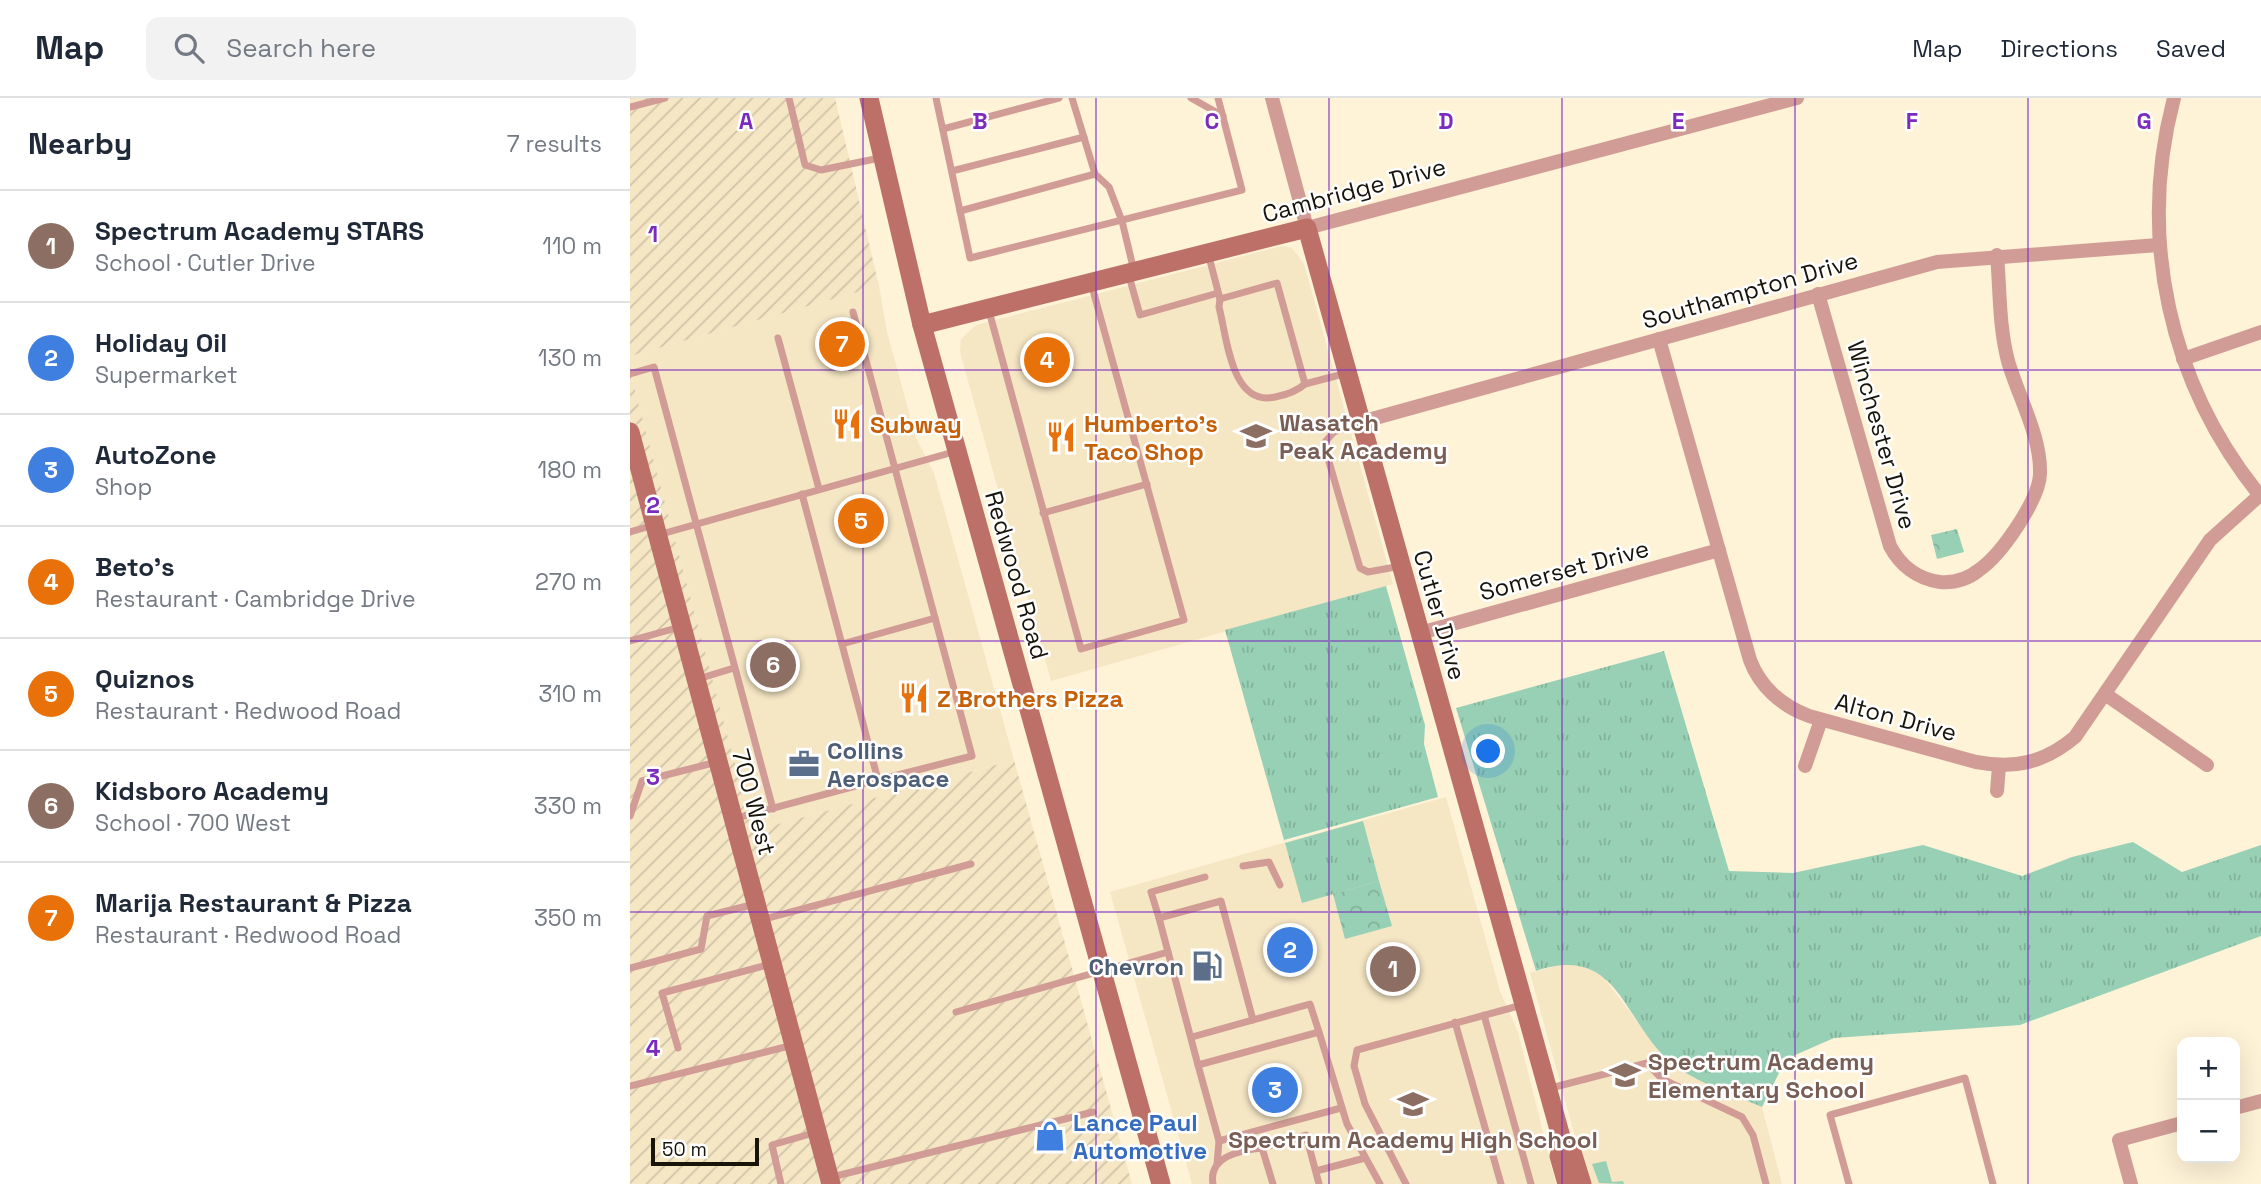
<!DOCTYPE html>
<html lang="en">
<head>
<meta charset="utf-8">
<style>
	:root { --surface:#fff; --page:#f2f2f3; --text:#1f2937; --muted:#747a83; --line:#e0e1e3; --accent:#db2777 }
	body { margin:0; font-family:"Space Grotesk",sans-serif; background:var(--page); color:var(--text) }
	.controls { position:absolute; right:21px; bottom:21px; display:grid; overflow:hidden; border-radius:14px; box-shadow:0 7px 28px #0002 }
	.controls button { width:63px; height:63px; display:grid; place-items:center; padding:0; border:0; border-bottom:2px solid var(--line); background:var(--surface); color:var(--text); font:35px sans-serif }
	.scale { position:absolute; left:21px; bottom:18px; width:108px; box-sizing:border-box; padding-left:7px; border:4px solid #18140a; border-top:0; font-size:19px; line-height:24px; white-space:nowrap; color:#18140a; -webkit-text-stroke:5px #fff; paint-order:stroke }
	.you { position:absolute; left:859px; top:654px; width:24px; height:24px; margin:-18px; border:5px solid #fff; border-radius:50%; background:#1a73e8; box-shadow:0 0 0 10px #1a73e833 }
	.badge { display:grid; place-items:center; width:46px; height:46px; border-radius:50%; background:var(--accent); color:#fff; font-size:23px; font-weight:700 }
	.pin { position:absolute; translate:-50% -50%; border:4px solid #fff; box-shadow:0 2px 7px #0006 }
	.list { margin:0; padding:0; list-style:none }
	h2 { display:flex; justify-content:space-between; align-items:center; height:91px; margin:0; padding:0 28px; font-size:30px }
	h2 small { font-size:23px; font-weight:400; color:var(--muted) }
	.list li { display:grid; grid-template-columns:46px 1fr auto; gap:21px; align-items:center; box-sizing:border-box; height:112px; padding:0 28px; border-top:2px solid var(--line) }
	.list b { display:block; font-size:26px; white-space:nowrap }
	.list p { margin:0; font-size:23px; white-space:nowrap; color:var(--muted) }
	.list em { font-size:23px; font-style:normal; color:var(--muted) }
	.icon { flex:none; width:38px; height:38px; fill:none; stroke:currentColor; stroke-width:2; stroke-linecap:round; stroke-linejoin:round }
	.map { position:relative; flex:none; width:1631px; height:1086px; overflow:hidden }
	header { display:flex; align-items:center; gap:42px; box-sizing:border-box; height:98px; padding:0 35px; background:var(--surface); border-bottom:2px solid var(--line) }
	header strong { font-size:33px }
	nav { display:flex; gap:38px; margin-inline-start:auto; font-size:24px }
	.search { width:490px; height:63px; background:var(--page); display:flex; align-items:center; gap:18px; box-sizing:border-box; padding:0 24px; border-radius:14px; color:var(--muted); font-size:26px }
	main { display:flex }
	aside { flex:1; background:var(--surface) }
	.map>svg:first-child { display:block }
	.built { fill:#f5e6c4 }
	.industrial { fill:url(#industrial-furrows) }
	.grass { fill:url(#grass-tufts) }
	.park { fill:url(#park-crowns) }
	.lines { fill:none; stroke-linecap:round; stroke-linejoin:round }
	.lane { stroke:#d19c96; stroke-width:7 }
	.street { stroke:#d19c96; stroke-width:14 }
	.secondary { stroke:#bc7068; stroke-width:19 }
	.grid { fill:none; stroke:#7b2cbf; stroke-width:2; stroke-opacity:0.55 }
	.labels { text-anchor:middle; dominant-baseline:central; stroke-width:5; stroke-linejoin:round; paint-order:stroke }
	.street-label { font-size:24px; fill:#18140a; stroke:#fff }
	.education-label { font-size:24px; font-weight:bold; fill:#785e54; stroke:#fff; text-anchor:start }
	.food-label { font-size:24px; font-weight:bold; fill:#c56008; stroke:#fff; text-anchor:start }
	.service-label { font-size:24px; font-weight:bold; fill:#4e5e75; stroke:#fff; text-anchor:start }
	.shop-label { font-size:24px; font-weight:bold; fill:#366cbe; stroke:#fff; text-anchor:start }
	.grid-label { font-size:23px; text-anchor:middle; font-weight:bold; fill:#7b2cbf; stroke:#fff; stroke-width:5; stroke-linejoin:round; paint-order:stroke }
</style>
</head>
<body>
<header>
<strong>Map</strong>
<div class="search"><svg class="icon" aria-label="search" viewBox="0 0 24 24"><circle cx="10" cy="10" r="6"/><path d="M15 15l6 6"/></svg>Search here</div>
<nav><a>Map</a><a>Directions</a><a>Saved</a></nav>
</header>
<main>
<aside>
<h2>Nearby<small>7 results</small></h2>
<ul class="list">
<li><span class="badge" style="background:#8d6e63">1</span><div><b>Spectrum Academy STARS</b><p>School · Cutler Drive</p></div><em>110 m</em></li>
<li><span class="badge" style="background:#3f7fe0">2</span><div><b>Holiday Oil</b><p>Supermarket</p></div><em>130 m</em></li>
<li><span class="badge" style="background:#3f7fe0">3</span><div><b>AutoZone</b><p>Shop</p></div><em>180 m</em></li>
<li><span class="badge" style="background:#e8710a">4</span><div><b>Beto's</b><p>Restaurant · Cambridge Drive</p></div><em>270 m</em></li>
<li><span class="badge" style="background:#e8710a">5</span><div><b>Quiznos</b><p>Restaurant · Redwood Road</p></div><em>310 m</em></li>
<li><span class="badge" style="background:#8d6e63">6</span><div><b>Kidsboro Academy</b><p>School · 700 West</p></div><em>330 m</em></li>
<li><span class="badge" style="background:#e8710a">7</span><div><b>Marija Restaurant &amp; Pizza</b><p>Restaurant · Redwood Road</p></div><em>350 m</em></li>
</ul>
</aside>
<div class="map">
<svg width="1631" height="1086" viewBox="0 0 1631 1086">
	<defs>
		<pattern id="industrial-furrows" width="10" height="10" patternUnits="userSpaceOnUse" patternTransform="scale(1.75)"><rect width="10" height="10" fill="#f5e6c4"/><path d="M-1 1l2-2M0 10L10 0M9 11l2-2" fill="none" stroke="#d1c4a7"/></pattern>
		<pattern id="grass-tufts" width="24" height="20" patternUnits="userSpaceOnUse" patternTransform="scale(1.75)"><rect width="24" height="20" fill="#98d0b5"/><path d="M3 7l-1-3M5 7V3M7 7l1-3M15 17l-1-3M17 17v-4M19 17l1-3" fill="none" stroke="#82b29a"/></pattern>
		<pattern id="park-crowns" width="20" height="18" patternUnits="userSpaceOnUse" patternTransform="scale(1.75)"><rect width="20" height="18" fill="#98d0b5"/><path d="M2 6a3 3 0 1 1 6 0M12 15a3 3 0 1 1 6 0" fill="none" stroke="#82b29a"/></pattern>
	</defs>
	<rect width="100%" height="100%" fill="#fef2d7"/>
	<g class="built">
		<path d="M652,148L662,150L674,166L763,486L421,583L330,254L331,241L346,227Z"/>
		<path d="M249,188L257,234L286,340L304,375L384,662L123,733L0,274V258Z"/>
		<path d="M816,699L870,893L888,934L926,1086H562L480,794Z"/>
		<path d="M941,864L958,868L974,880L1028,951L1047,969L1132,1009L1152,1086H958L900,875Z"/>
	</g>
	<g class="industrial">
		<path d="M0,0H205L249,188L0,258Z"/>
		<path d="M0,274L123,733L384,662L502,1086H0Z"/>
	</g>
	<g class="grass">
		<path d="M756,488L795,627L794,646L808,699L654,742L595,532Z"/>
		<path d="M1034,553L1099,773L1163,775L1293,747L1392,778L1442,759L1503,744L1552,774L1631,747V838L1390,927L1204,940L1156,961L1132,1009C1104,997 1073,987 1048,970C993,932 993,843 906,873L826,610Z"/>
		<path d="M733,723L749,783L672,805L655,745Z"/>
		<path d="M976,1063L982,1084L993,1083L994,1086L969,1085L962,1066Z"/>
	</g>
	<g class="park">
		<path d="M1327,431L1334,454L1307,461L1301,437Z"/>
		<path d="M749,783L762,828L715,841L703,796Z"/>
	</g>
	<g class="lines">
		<g class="lane">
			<path d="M159,0L175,67L191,72L250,60"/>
			<path d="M306,0L340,160L612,92L588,0"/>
			<path d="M442,0L465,76L479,89L492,123L504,173"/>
			<path d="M561,0L593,18"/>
			<path d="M0,9L35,0"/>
			<path d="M313,31L429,0"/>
			<path d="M322,73L454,39"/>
			<path d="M330,113L465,76"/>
			<path d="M578,155L590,201L647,185L675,286L717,275"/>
			<path d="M499,178L510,217L588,195"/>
			<path d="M590,201L589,209C597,239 601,309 645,299C656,297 667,293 675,286"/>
			<path d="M359,213L451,551L554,522L461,185"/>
			<path d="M148,240L189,391"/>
			<path d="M0,276L24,269L143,711"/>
			<path d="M730,325L704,334L694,345L697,357L730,470L738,474L771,468"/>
			<path d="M172,396L248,682L342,658L223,214"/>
			<path d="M413,415L517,386"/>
			<path d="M0,434L24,427"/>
			<path d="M28,437L327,353"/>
			<path d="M0,543L50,529"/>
			<path d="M212,546L305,520"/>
			<path d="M68,581L104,570"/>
			<path d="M0,718L12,683L87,664"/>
			<path d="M103,721L248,682"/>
			<path d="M613,768L639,764L650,787"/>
			<path d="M529,820L521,794L575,779"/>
			<path d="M131,822L341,766"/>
			<path d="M538,854L568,967"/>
			<path d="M0,870L71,851L77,818L125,806"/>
			<path d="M326,914L538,854L529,820L591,803L623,922"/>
			<path d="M854,917L901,1086"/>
			<path d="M825,924L871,1086"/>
			<path d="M562,939L680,906L689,934"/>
			<path d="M48,950L32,895L141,866"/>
			<path d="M0,988L163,947"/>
			<path d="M921,990L1017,965L1032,981L1112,1019L1123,1037L1136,1086"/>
			<path d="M711,1010L589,1043L568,967L689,934L717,1026L750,1086"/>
			<path d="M587,1066L589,1043"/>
			<path d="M686,1073L735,1060"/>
			<path d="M202,1079L463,1014"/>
			<path d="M151,1086L142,1047L187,1034"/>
			<path d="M583,1086C578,1058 612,1052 632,1050"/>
			<path d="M643,1086L632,1050L676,1037L689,1086"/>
			<path d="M776,1086L735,1006L724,968L727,952L892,907"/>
			<path d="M1219,1086L1200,1017L1335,980L1363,1086"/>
		</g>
		<g class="street">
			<path d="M642,0L677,130L1167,0"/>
			<path d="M1544,0C1507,140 1539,286 1631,399"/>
			<path d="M1188,196L1260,448C1270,467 1287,481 1310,484C1324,485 1338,481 1349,472C1371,457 1410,401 1410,375C1411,338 1388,298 1378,263C1369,229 1370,192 1367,157"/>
			<path d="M1029,241L1120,562C1130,589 1152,608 1179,618L1346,664C1385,671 1414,665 1445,639L1580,442L1630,397"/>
			<path d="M1553,261L1631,234"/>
			<path d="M731,324L1307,164L1528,147"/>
			<path d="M790,535L1089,452"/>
			<path d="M1475,596L1577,667"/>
			<path d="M1175,668L1191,622"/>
			<path d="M1367,693L1369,668"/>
			<path d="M1605,1010L1631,1003"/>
			<path d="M1501,1086L1489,1042L1552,1025"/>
		</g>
		<g class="secondary">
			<path d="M239,0L292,227L531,1086"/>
			<path d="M292,227L677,130L933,1046L929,1058L937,1086"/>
			<path d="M0,334L201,1086"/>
			<path d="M933,1046L942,1054L952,1086"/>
		</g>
	</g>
	<path class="grid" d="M233,0V1086M466,0V1086M699,0V1086M932,0V1086M1165,0V1086M1398,0V1086M0,272H1631M0,543H1631M0,814H1631"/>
	<defs>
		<g id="restaurant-bare" transform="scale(2.415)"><path d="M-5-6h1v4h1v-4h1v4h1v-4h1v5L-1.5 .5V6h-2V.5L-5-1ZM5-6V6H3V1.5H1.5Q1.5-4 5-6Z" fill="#e8710a" stroke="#fff" stroke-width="2.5" paint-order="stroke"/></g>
		<g id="school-bare" transform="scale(2.415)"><path d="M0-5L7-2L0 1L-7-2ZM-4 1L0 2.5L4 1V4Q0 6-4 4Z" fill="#8d6e63" stroke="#fff" stroke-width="2.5" paint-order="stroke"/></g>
		<g id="office-bare" transform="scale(2.415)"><path d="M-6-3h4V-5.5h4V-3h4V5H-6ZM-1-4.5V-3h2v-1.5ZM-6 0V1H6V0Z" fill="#5c6f8a" stroke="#fff" stroke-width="2.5" paint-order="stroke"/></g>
		<g id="fuel-bare" transform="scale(2.415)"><path d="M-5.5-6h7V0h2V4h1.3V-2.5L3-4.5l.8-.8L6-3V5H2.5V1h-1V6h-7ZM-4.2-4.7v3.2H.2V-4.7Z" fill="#5c6f8a" stroke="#fff" stroke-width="2.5" paint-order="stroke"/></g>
		<g id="shop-bare" transform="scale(2.415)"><path d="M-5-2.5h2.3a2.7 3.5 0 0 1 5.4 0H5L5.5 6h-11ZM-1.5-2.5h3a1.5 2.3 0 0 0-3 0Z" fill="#3f7fe0" stroke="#fff" stroke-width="2.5" paint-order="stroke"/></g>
	</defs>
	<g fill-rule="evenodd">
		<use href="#restaurant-bare" x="217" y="326"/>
		<use href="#school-bare" x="626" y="338"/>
		<use href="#restaurant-bare" x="431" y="339"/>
		<use href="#restaurant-bare" x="284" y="600"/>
		<use href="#office-bare" x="174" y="666"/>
		<use href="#fuel-bare" x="577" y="868"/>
		<use href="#school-bare" x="995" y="977"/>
		<use href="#school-bare" x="783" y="1006"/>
		<use href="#shop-bare" x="420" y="1038"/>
	</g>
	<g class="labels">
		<g class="street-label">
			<text transform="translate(724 92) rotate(-15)">Cambridge Drive</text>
			<text transform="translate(1120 192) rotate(-16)">Southampton Drive</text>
			<text transform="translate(1252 337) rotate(74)">Winchester Drive</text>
			<text transform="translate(934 472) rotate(-15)">Somerset Drive</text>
			<text transform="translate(387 477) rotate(74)">Redwood Road</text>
			<text transform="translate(810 517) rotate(74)">Cutler Drive</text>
			<text transform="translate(1266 619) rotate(15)">Alton Drive</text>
			<text transform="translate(124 704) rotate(75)">700 West</text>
		</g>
		<g class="education-label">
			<text x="649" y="324">Wasatch<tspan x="649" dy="28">Peak Academy</tspan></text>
			<text x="1018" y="963">Spectrum Academy<tspan x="1018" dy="28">Elementary School</tspan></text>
			<text x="783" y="1041" text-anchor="middle">Spectrum Academy High School</text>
		</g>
		<g class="food-label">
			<text x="454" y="325">Humberto's<tspan x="454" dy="28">Taco Shop</tspan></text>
			<text x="240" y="326">Subway</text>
			<text x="307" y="600">Z Brothers Pizza</text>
		</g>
		<g class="service-label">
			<text x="197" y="652">Collins<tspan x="197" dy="28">Aerospace</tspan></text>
			<text x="554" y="868" text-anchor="end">Chevron</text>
		</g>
		<g class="shop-label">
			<text x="443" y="1024">Lance Paul<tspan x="443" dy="28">Automotive</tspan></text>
		</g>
	</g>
	<g class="grid-label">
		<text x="116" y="31">A</text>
		<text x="350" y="31">B</text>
		<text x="582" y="31">C</text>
		<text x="816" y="31">D</text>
		<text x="1048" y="31">E</text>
		<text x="1282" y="31">F</text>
		<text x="1514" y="31">G</text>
		<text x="23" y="144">1</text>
		<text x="23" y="415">2</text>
		<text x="23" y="687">3</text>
		<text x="23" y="958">4</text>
	</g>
</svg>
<div class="controls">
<button>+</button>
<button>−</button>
</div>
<div class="scale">50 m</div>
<div class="you"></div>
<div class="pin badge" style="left:763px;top:871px;background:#8d6e63">1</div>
<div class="pin badge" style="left:660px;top:852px;background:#3f7fe0">2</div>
<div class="pin badge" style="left:645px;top:992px;background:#3f7fe0">3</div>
<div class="pin badge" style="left:417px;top:262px;background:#e8710a">4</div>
<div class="pin badge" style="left:231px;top:423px;background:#e8710a">5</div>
<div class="pin badge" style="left:143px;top:567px;background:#8d6e63">6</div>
<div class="pin badge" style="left:212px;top:246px;background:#e8710a">7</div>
</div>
</main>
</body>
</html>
